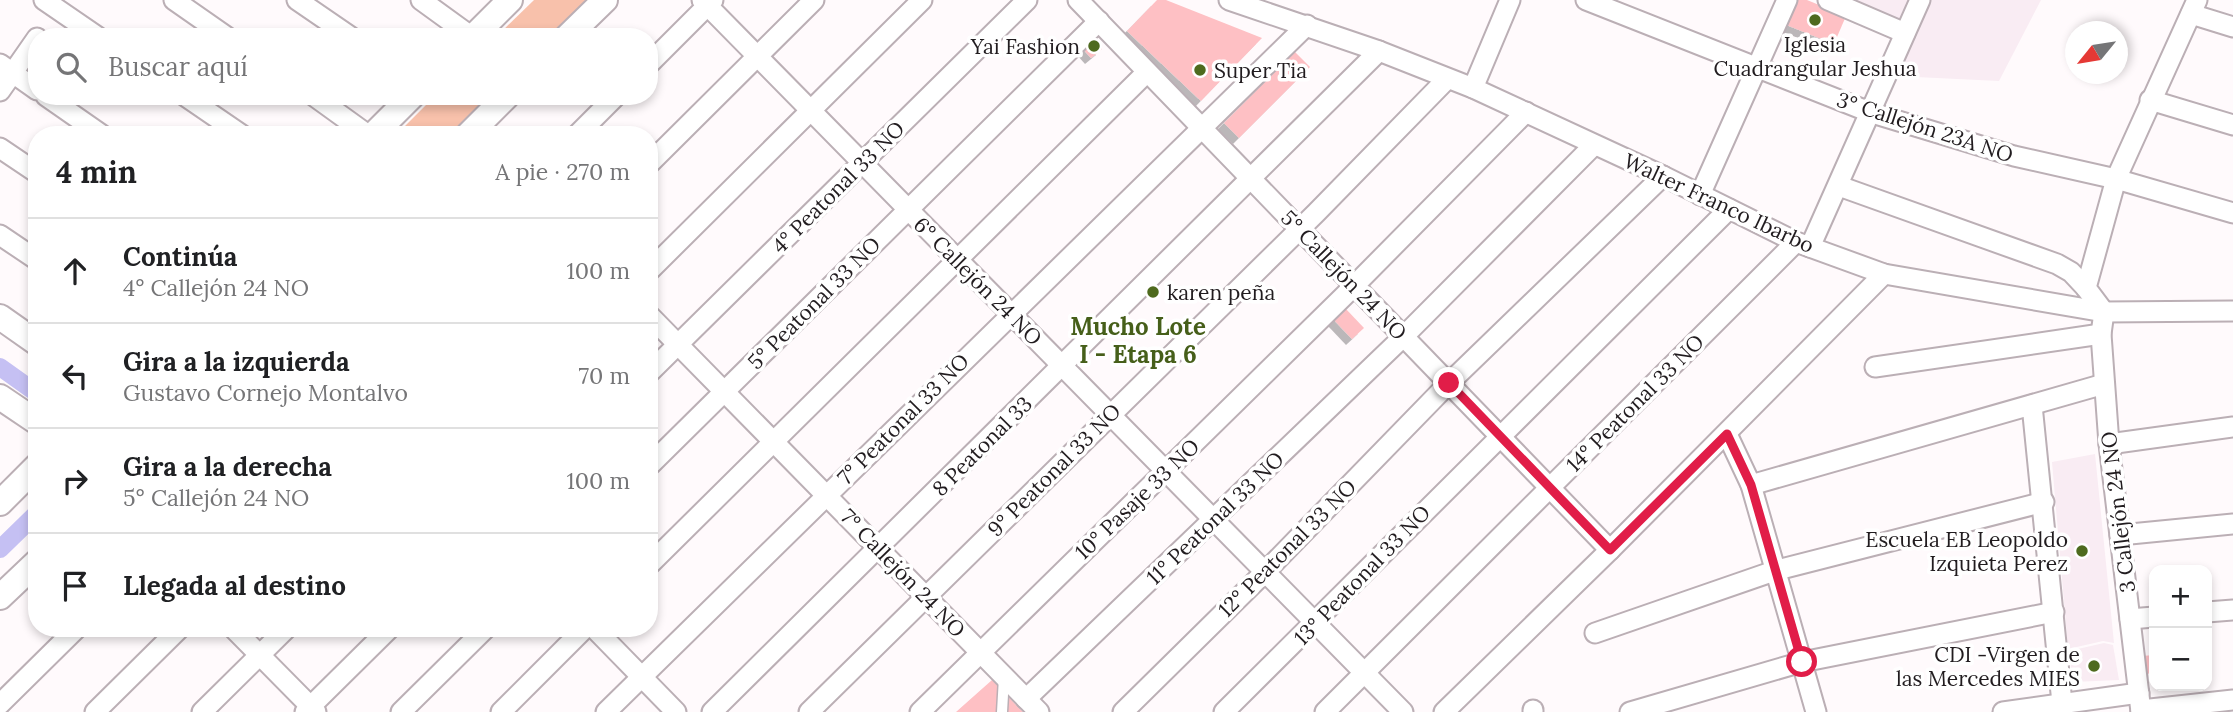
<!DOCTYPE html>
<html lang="es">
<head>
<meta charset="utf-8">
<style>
	:root { --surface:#fff; --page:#f6f6f6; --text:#202124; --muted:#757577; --line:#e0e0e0 }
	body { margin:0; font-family:Lora,serif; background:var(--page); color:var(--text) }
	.controls { position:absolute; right:21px; bottom:21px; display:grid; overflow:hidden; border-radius:14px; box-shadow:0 4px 10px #0003 }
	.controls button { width:63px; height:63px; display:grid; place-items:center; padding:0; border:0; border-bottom:2px solid var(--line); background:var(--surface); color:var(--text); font:35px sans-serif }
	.compass { position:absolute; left:2065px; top:21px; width:63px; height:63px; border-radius:50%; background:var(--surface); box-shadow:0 4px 10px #0003; rotate:240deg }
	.stop { position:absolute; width:21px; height:21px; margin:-16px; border:5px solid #e11d48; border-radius:50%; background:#fff }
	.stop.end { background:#e11d48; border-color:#fff; box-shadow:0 2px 7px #0008 }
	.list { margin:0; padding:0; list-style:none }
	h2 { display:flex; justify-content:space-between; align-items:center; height:91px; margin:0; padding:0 28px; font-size:30px }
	h2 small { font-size:23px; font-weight:400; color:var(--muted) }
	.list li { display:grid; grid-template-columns:46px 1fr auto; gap:21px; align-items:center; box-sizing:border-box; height:105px; padding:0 28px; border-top:2px solid var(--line) }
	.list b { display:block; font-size:26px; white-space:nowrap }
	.list p { margin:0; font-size:23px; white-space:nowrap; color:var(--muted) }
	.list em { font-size:23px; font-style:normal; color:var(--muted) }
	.icon { flex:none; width:38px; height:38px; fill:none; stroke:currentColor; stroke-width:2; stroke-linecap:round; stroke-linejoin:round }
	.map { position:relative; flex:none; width:2233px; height:712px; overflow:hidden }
	.search { position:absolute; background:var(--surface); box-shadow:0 4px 10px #0003; left:28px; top:28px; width:630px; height:77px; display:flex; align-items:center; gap:18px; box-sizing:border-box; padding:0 24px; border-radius:28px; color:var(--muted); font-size:26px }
	.panel { position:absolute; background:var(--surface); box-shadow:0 4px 10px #0003; left:28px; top:126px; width:630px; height:511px; border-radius:28px }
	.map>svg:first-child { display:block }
	.built { fill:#f9ecf3 }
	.green { fill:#f8c1ab }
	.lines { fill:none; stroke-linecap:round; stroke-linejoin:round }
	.canal { stroke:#c5c0f3; stroke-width:18 }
	.building { fill:#fec0c4; filter:url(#shadow) }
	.service-casing { stroke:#bbafb5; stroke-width:13 }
	.minor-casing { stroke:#bbafb5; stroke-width:23 }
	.tertiary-casing { stroke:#bbafb5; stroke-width:28 }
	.service { stroke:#fff; stroke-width:10 }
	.minor { stroke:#fff; stroke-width:19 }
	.tertiary { stroke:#fff; stroke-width:24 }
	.route { stroke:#e11d48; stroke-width:9 }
	.poi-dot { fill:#4e6a1e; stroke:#fff; stroke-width:2.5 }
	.labels { text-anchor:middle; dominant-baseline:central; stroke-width:7; stroke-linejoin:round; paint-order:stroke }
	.poi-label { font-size:21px; fill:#211c1f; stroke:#fff; text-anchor:end }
	.street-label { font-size:21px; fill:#211c1f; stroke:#fff }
	.quarter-label { font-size:24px; font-weight:bold; fill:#465f1a; stroke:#fff }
</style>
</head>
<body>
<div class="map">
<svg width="2233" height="712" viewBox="0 0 2233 712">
	<defs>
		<filter id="shadow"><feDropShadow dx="-6" dy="6" stdDeviation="0" flood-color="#0004"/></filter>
	</defs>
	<rect width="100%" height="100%" fill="#fffafc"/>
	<g class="built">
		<path d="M1850,0H1908L1898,22Z"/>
		<path d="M1928,0H2041L1999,81L1895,76Z"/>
		<path d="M2095,454L2114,643L2103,641L2068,649L2052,462Z"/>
		<path d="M2104,643L2113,645L2119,680L2073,682L2069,651Z"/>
	</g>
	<g class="green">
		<path d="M534,0H601L563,37H496Z"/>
		<path d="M435,96H502L462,135H396Z"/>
	</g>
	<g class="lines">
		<g class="canal">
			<path d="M0,367L35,392"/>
			<path d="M0,549L37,513"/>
		</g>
	</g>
	<g class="building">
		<path d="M1157,0H1166L1262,38L1201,101L1127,31Z"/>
		<path d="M1793,0H1807L1846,16L1834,44L1784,24Z"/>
		<path d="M1094,39L1102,49L1091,58L1083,49Z"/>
		<path d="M1295,52L1310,67L1239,138L1224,123Z"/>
		<path d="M1346,309L1364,328L1352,339L1334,320Z"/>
		<path d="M2154,655V673L2145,674L2142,656Z"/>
		<path d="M992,680L1023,712H956Z"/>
	</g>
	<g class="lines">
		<g class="service-casing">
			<path id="service" d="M1002,712L1004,677"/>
		</g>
		<g class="minor-casing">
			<g id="minor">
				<path d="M44,0L98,37"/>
				<path d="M174,0L227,37"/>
				<path d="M297,0L351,37"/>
				<path d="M421,0L472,37"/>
				<path d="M702,0L1403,712"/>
				<path d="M1078,0L1610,550"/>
				<path d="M1229,0L1379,51L1473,88L1663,176L1796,242L1884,274L2104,312L2233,311"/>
				<path d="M1586,0L1872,113L2014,156L2116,179L2233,213"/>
				<path d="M1828,0L1905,33"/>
				<path d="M2191,14L2233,27"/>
				<path d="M0,64L37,90"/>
				<path d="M649,64L713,0"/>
				<path d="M1473,88L1510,0"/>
				<path d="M0,91L37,38"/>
				<path d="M46,96L102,135"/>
				<path d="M185,96L242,135"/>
				<path d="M314,96L368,135"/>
				<path d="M2150,100L2233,125"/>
				<path d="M577,135L616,96"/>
				<path d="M0,148L37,173"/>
				<path d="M649,164L814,0"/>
				<path d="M1839,186L2057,264L2071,272L2086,288"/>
				<path d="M1700,195L1787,0"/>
				<path d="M0,235L37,260"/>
				<path d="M1810,247L1920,0"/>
				<path d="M649,271L922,0"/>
				<path d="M2104,312L2101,334L2109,444L2141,712"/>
				<path d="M2104,312L2086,288L2116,179L2197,0"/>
				<path d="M649,315L1039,712"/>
				<path d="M1875,367L2101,334"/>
				<path d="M649,373L1027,0"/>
				<path d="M2032,405L2062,703"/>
				<path d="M1727,434L1751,485L1816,712"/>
				<path d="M2109,444L2233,427"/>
				<path d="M649,466L1099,21"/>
				<path d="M1751,485L2104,384"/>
				<path d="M2120,535L2233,524"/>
				<path d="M649,565L1147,72"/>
				<path d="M2207,612L2233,610"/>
				<path d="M2130,619L2154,617"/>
				<path d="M233,628L316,712"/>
				<path d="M594,628L676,712"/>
				<path d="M1595,633L1777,570L2044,502"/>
				<path d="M1026,699L1404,336L1594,145"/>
				<path d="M0,704L77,628"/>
				<path d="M1533,710V712"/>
				<path d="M2141,710L2233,700"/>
				<path d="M95,712L180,628"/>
				<path d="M202,712L287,628"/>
				<path d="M305,712L390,628"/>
				<path d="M401,712L486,628"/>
				<path d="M501,712L585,628"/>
				<path d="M606,712L1307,25"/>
				<path d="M712,712L1379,51"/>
				<path d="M809,712L1316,213L1447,79"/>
				<path d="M920,712L1345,295L1526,112"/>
				<path d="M1123,712L1265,572L1449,383L1663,176"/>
				<path d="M1224,712L1729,209"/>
				<path d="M1325,712L1796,242"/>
				<path d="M1444,712L1610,550L1884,274"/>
				<path d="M1630,712L1802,662L2054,612"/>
				<path d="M2003,712L2139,693"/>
			</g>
		</g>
		<g class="tertiary-casing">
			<g id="tertiary">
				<path d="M473,37L510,0"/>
				<path d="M567,37L605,0"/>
				<path d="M373,135L412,96"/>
				<path d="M468,135L507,96"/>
				<path d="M0,317L37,343"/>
				<path d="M0,397L37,422"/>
				<path d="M0,503L37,466"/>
				<path d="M0,597L37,562"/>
			</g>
		</g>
		<use href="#service" class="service"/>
		<use href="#minor" class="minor"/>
		<use href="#tertiary" class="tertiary"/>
	</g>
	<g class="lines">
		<path class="route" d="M1449,383L1610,550L1727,434L1751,485L1802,662"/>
	</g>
	<g class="poi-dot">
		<circle cx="1815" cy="20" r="7"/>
		<circle cx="1094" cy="46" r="7"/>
		<circle cx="1200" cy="70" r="7"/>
		<circle cx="1153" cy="292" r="7"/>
		<circle cx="2082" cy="551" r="7"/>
		<circle cx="2094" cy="666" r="7"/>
	</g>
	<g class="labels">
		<g class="poi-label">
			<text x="1815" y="44" text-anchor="middle">Iglesia<tspan x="1815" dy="24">Cuadrangular Jeshua</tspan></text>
			<text x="1080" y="46">Yai Fashion</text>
			<text x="1214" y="70" text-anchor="start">Super Tia</text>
			<text x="1167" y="292" text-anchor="start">karen peña</text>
			<text x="2068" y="539">Escuela EB Leopoldo<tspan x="2068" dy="24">Izquieta Perez</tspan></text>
			<text x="2080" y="654">CDI -Virgen de<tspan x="2080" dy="24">las Mercedes MIES</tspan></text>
		</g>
		<g class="street-label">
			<text transform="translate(1925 127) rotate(18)">3° Callejón 23A NO</text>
			<text transform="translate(838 187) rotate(-45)">4° Peatonal 33 NO</text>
			<text transform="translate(1719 203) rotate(25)">Walter Franco Ibarbo</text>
			<text transform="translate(1344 275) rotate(46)">5° Callejón 24 NO</text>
			<text transform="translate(978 281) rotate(45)">6° Callejón 24 NO</text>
			<text transform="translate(814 303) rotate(-45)">5° Peatonal 33 NO</text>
			<text transform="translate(1635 403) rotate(-45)">14° Peatonal 33 NO</text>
			<text transform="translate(903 419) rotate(-45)">7° Peatonal 33 NO</text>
			<text transform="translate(982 446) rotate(-45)">8 Peatonal 33</text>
			<text transform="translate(1054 470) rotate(-45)">9° Peatonal 33 NO</text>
			<text transform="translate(1137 499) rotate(-44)">10° Pasaje 33 NO</text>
			<text transform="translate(2118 512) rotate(-97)">3 Callejón 24 NO</text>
			<text transform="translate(1215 518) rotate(-44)">11° Peatonal 33 NO</text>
			<text transform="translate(1287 548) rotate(-45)">12° Peatonal 33 NO</text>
			<text transform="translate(903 573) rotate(46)">7° Callejón 24 NO</text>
			<text transform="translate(1362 575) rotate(-46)">13° Peatonal 33 NO</text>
		</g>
		<g class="quarter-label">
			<text x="1138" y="326">Mucho Lote<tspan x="1138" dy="28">I - Etapa 6</tspan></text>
		</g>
	</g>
</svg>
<div class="controls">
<button>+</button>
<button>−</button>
</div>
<svg class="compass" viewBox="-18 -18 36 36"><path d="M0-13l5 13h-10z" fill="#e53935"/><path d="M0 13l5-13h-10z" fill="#757577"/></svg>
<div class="stop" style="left:1802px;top:662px"></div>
<div class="stop end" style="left:1449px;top:383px"></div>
<div class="search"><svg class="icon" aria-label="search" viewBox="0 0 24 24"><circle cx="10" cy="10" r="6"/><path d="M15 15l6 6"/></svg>Buscar aquí</div>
<section class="panel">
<h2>4 min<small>A pie · 270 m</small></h2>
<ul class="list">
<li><svg class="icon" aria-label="ahead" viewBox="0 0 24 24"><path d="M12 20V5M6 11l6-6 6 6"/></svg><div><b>Continúa</b><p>4° Callejón 24 NO</p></div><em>100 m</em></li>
<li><svg class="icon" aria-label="left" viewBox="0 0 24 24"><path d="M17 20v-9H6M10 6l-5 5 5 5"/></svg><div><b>Gira a la izquierda</b><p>Gustavo Cornejo Montalvo</p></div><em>70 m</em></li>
<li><svg class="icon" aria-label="right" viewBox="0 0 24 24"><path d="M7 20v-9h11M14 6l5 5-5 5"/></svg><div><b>Gira a la derecha</b><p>5° Callejón 24 NO</p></div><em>100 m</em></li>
<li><svg class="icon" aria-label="arrive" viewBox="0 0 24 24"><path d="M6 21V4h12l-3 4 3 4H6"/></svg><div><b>Llegada al destino</b></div></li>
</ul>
</section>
</div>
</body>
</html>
